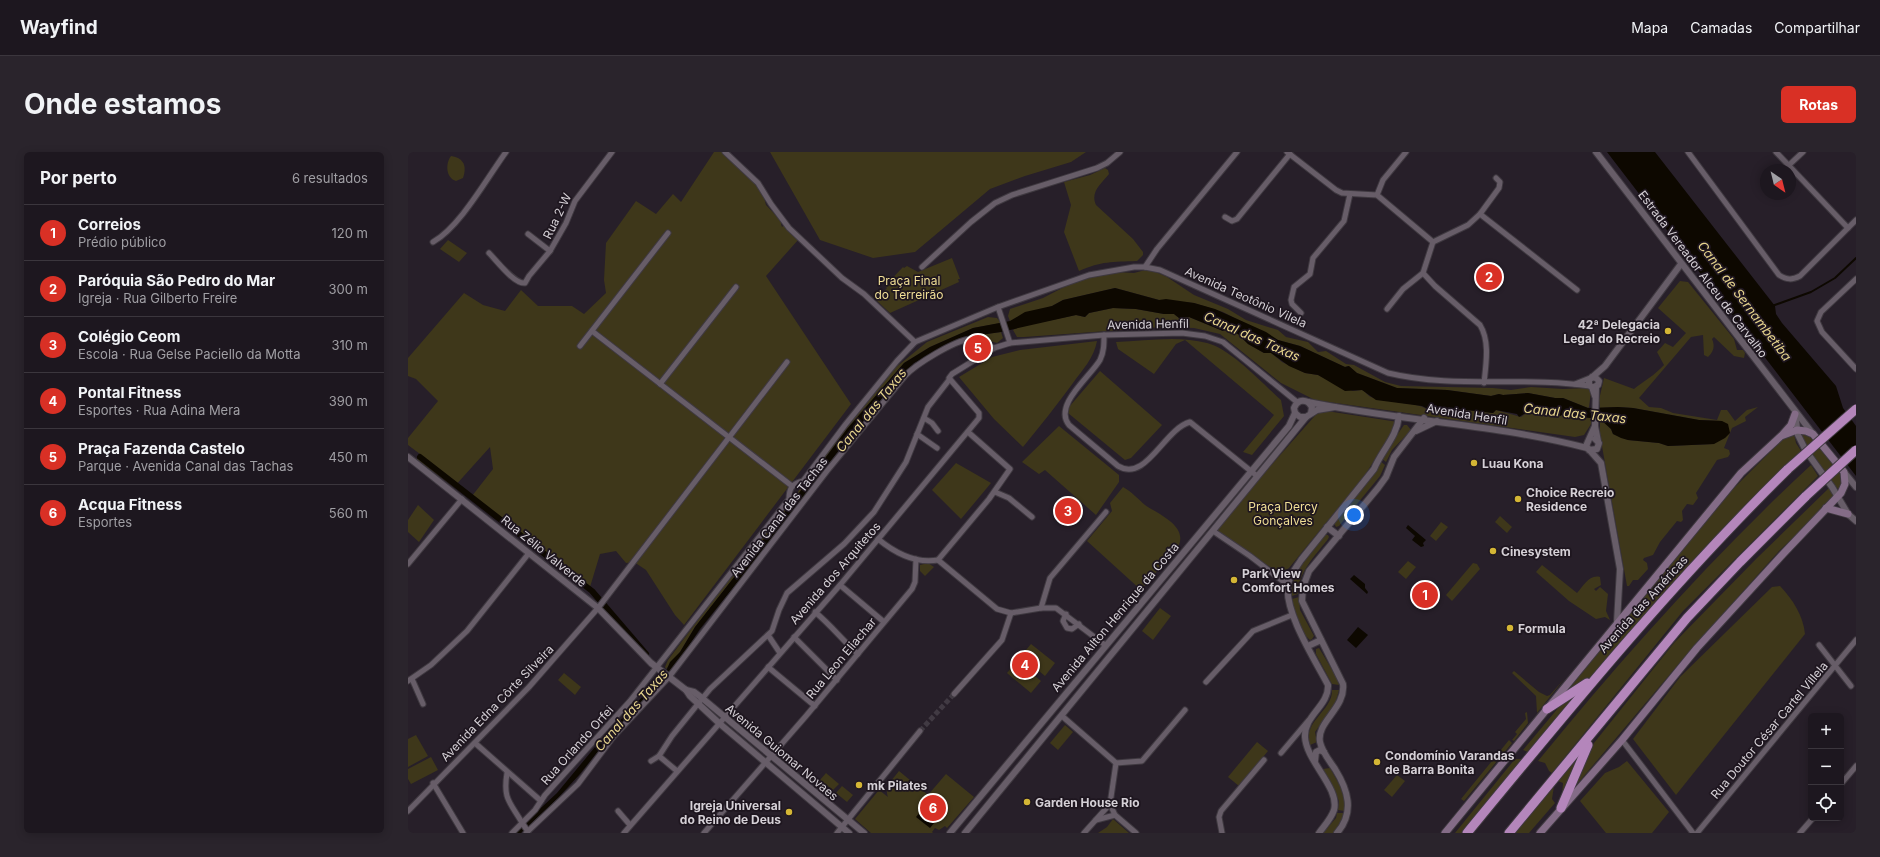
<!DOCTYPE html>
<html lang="pt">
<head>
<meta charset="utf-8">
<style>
	:root { --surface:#1d171f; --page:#2a242c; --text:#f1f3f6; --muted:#a09fa4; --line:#3b363d; --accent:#d93025 }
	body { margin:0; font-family:Inter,sans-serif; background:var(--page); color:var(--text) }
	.controls { position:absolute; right:12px; bottom:12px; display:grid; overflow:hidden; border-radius:6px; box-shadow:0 2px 10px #0003 }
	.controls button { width:36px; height:36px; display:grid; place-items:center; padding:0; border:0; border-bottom:1px solid var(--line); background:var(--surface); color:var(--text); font:20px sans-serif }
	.compass { position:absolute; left:1352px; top:12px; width:36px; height:36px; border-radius:50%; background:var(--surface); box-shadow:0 2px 10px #0003; rotate:145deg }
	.you { position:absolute; left:946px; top:363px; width:14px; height:14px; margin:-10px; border:3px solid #fff; border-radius:50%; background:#1a73e8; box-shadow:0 0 0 6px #1a73e833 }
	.badge { display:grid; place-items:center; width:26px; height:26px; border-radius:50%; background:var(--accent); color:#fff; font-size:13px; font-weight:700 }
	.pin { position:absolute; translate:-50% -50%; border:2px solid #fff; box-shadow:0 1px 4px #0006 }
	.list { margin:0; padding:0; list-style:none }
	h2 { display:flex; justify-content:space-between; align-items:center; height:52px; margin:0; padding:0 16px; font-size:17px }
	h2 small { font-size:13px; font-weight:400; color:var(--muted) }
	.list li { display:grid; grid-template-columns:26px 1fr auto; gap:12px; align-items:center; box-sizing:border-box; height:56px; padding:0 16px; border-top:1px solid var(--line) }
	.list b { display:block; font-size:15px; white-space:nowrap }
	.list p { margin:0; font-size:13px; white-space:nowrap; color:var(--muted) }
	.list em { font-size:13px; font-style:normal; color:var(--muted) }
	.icon { flex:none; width:22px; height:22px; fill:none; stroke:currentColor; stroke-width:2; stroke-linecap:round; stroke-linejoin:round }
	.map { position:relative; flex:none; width:1448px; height:681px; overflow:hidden; border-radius:6px }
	header { display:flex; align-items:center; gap:24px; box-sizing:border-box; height:56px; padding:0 20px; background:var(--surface); border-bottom:1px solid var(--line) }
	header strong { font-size:19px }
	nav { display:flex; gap:22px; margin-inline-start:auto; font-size:14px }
	.intro { display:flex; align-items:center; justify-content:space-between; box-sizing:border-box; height:96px; padding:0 24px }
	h1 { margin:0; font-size:28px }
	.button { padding:10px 18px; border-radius:6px; background:var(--accent); color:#fff; font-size:14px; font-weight:700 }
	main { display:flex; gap:24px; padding:0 24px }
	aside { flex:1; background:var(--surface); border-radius:6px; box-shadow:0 2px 10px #0003 }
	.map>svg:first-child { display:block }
	.green { fill:#3e371a }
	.water { fill:#0d0800 }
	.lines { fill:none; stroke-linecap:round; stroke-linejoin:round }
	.stream { stroke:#0d0800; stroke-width:2 }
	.canal { stroke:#0d0800; stroke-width:6 }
	.minor-tunnel { stroke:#413a43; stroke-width:5; stroke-dasharray:5 2.5; stroke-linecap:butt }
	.minor-casing { stroke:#3f3940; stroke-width:7 }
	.tertiary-casing { stroke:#3f3940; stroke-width:8 }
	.secondary-casing { stroke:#3f3940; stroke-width:9 }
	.trunk-casing { stroke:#3f3940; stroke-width:11 }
	.minor { stroke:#675d68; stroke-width:5 }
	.tertiary { stroke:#675d68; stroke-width:6 }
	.secondary { stroke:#846c87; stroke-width:7 }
	.trunk { stroke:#b486bb; stroke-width:9 }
	.trunk-bridge-casing { stroke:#3f3940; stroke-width:11; stroke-linecap:butt }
	.trunk-bridge { stroke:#b486bb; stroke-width:9 }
	.poi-dot { fill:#d4b635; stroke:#1e161f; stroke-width:1.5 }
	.labels { text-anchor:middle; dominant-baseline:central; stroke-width:3.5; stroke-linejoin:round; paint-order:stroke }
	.street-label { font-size:12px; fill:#d5d0d6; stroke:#1e161f }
	.park-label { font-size:12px; fill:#f1df96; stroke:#1e161f }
	.poi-label { font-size:12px; font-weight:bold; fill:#d5d0d6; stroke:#1e161f; text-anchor:start }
	.water-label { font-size:13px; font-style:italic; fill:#e7d58d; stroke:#1e161f }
</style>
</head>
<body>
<header>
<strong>Wayfind</strong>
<nav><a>Mapa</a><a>Camadas</a><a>Compartilhar</a></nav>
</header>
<div class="intro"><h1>Onde estamos</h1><a class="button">Rotas</a></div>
<main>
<aside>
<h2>Por perto<small>6 resultados</small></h2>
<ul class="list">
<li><span class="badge">1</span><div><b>Correios</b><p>Prédio público</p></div><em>120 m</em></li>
<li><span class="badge">2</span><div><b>Paróquia São Pedro do Mar</b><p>Igreja · Rua Gilberto Freire</p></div><em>300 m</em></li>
<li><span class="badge">3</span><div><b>Colégio Ceom</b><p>Escola · Rua Gelse Paciello da Motta</p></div><em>310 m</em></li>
<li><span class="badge">4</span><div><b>Pontal Fitness</b><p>Esportes · Rua Adina Mera</p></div><em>390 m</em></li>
<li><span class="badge">5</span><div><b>Praça Fazenda Castelo</b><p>Parque · Avenida Canal das Tachas</p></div><em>450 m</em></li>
<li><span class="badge">6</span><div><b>Acqua Fitness</b><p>Esportes</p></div><em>560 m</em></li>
</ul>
</aside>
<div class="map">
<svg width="1448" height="681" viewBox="0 0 1448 681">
	<rect width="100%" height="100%" fill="#271f29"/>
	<g class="green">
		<path d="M306,0H315L341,21L355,42L358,53L373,69V72L374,75L377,72L390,88L358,124L443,252L276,473L267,463L238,418L226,410L218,411L208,399L192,402L182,435L64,344L85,317L82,295L46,335L9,307L12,302L0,293V286L30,249L8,227L0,224V206L56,141L75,153L97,159L113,138L130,154H164L176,162L198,141L196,128L198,91L228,49L248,62L265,42L273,50Z"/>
		<path d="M362,0H678L663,10L617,24L582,37L507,100L465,106L412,88Z"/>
		<path d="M43,4C56,6 59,14 55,26L48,29C38,26 37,12 43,4Z"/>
		<path d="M697,16L700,18L701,22C693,32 682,40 688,53L725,87L735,100V103L729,109C704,110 694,109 671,119L656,80L663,53L656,30L682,23Z"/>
		<path d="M40,88L59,101L51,110L32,97Z"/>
		<path d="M544,106L552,127H550L551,130L482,161L468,148L479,136L477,134L495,115L496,116L499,114L510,120Z"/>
		<path d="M741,117L759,125L786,143L820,157L838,168L870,178L878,185L900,190L910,200L918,199L938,212L946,213L977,230L993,234L1085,236L1103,238L1123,235L1155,237L1180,236L1183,240L1181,255L1180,256L1155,246H1147L1120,241L1095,243L1091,242L1083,244L1039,238L989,236L949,221L940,214L937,215L892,194L870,188L815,160L786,151L751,148L707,136L655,148L644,154L602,169L600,164L602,157L635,146L662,132L681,126L709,120L726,121Z"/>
		<path d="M1272,129L1280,130L1326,187L1329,198H1335L1337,201L1336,206L1326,204L1306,185L1304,187C1307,194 1306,199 1300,205L1296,203L1295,183L1283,185L1231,246L1241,255L1253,256L1265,261L1309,268L1313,258H1319L1327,269L1339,258L1350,255L1337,265L1338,269L1324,276L1316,296L1321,298L1322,302L1320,305L1309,308L1288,341L1290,346L1285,353L1279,352L1274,359L1275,368L1273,370L1269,369L1252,390L1245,403L1236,406L1235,408L1239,411L1240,417L1230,428H1225L1221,434H1219L1192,283V267L1203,277L1205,282L1220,288L1251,291L1260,294L1306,292L1314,269L1291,268L1225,256L1210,255L1192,256L1191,248L1196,226L1226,237C1236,229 1247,223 1256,213L1249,200L1257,191L1265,195L1278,181L1250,156Z"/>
		<path d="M705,156L728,157L756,162H766L771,166L781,165L815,179L820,178L830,182L840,192L856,201H863L874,210L897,221L910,223L945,239L954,238C958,240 960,244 963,245C977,251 1010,250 1018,257L1032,255L1085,261L1088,258L1113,265C1121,257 1140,260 1150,262L1152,264L1154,263L1183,266V272L1176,283L1167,285L907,248L873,231L812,182L786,176L755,175L616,185H609L605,178L610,175L668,163L677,165L681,161Z"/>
		<path d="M580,165L589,166L593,171L565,176L554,181L522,195L496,211L439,277L367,373L287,475L272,500L258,517L257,515L260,508L317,432L325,424L366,368L384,348L438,274L487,216L519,190Z"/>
		<path d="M593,180L595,186L589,191L563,184Z"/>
		<path d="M777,188L768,192L746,222L710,197L708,190C737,189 770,183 799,191C823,197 854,231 873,248L876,264L844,303L835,300L866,263Z"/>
		<path d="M689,189C686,206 675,217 665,231C649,253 632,274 615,295L586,267L551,225L584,205L612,198Z"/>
		<path d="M559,191L576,193L579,196L566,203Z"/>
		<path d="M692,219L754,273L723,306L717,308L660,261L661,255Z"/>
		<path d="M912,258L990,270L957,323L881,416L874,421L842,404L805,379Z"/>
		<path d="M996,273H999L1003,278L984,298L978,310L973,306Z"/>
		<path d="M651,274L711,323V330L688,363L637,318L631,322L614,310Z"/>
		<path d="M1386,282L1388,291L1395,302L1242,458L1180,528L1159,539L1324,338L1376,286Z"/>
		<path d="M1393,282L1405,286L1432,322L1434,328L1432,339C1418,325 1398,301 1393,282Z"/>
		<path d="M972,309L977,313L972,324L931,374L928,375L926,371Z"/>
		<path d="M548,311L583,331L553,367L524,338Z"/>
		<path d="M1403,313L1410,324L1275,459L1144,621L1141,619L1137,611L1130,609C1215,505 1304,405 1403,313Z"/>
		<path d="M715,335C724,340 730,347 737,353C750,362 781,374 770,395L733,438L679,389L704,359L702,351Z"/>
		<path d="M1421,336L1429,344L1371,399L1279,502L1165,637L1186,591L1266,491L1349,406Z"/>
		<path d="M10,353L26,368L11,390L0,380V368Z"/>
		<path d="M1092,364L1104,375L1099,381L1087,370Z"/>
		<path d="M1033,370L1040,375L1028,389L1022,384Z"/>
		<path d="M917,383H920L921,385L920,387C907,404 890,420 890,442L884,444C883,418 901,402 917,383Z"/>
		<path d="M1000,409L1008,415L998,427L990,420Z"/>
		<path d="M520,411L526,415L517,424L512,419V413Z"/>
		<path d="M1065,411L1069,412L1072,417L1044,449L1038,443Z"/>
		<path d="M1134,413L1169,441C1175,435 1181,422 1192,425L1193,433L1186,437L1188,439L1192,435L1200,442L1198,459L1202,468L1197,465L1188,467L1161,449L1128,420Z"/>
		<path d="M1372,434C1385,448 1395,463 1397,482L1268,643L1225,587L1272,525L1364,435Z"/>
		<path d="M891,445L892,458L906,484L904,487L902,488C891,479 886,461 884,447Z"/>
		<path d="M752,456L763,464L745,488L734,479Z"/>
		<path d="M623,492L647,511L637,524L613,504Z"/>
		<path d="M911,496L929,526L931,533L924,532L908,502V497Z"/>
		<path d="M609,509L633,529L623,541L599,521Z"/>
		<path d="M1106,519L1131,540L1139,544L1142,543L1157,526L1129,561L1128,544L1104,521Z"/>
		<path d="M156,521L173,535L167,543L150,528Z"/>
		<path d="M924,538H931L927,552L907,580L909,590L902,593C894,569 925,559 924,538Z"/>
		<path d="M1173,541L1121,603L1120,600L1115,598L1151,555Z"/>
		<path d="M1119,560L1120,571L1106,589L1104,588L1109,582L1107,580L1118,567L1117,561Z"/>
		<path d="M657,573L665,580L650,598L642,591Z"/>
		<path d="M8,583L20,604L0,615V587Z"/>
		<path d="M1101,588L1104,591L1056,649L1053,647Z"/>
		<path d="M849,590L860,599L831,634L820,625Z"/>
		<path d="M1174,599L1154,643L1155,631L1150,629Z"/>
		<path d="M23,605L30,618L3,632L0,627V617Z"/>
		<path d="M1107,607H1114V612L1057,681H1047Z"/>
		<path d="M1219,609L1261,660L1244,681H1198L1172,649L1197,621L1211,615Z"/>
		<path d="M922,616L938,645L937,659L930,658L931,649L915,617Z"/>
		<path d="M491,619L520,643L538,622L566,645L539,676L537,674L531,678L527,676L524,680L525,681H463L447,667L471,638L480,645C476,635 485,627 491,619Z"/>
		<path d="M418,621L431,632L425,638L412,628Z"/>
		<path d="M989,623L997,629L984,645L976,638Z"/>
		<path d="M434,634L445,643L439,650L428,641Z"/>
		<path d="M1146,634L1144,647L1147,651L1121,681H1107Z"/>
		<path d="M929,661H937L933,674L927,681H915L928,666Z"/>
		<path d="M705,667L721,681H690L699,675Z"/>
	</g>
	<g class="water">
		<path d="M1199,0H1247L1367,154L1368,162L1374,171L1428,234L1435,256L1448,274V324Z"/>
		<path d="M707,136L751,148L758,147L786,151L807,157L858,180L870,188L892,194L937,215L941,214L949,221L989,236L1039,238L1083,244L1091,242L1095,243L1120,241L1147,246H1155L1180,256L1210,255L1225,256L1291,268L1314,269L1320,272L1322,281L1317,286L1306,292L1260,294L1251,291L1220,288L1213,286L1205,282L1203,277L1192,267L1154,263L1152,264L1150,262L1148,263L1146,261L1139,263L1134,259L1130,262H1116L1111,265L1109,262L1088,258L1085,261L1032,255L1024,256L1022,258L1014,254L968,248L954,238L937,239L910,223L897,221L881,214L863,201H856L840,192L830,182L820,178L815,179L781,165L771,166L766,162H756L728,157L705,156L681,161L677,165L668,163L593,180L558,185L506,211L491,226L428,302L344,412L292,477L264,519L191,598L172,622L150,646L113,681H106L149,641L187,595L252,526L259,517L262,510L272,500L287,475L367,373L439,277L496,211L522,195L565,176L602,169L617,160L644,154L655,148Z"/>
		<path d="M1000,373L1018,388L1015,391L1016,394L1013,395L1004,388L1007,384L998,376Z"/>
		<path d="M946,423L957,432V436L960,440L959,442L942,427Z"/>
		<path d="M950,475L960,483L948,496L939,488Z"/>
		<path d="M514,658L527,670L522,676L508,665Z"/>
	</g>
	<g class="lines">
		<path class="stream" d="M1364,154L1403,140L1427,126L1448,106"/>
		<path class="canal" d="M12,305L184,439L238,502"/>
		<path class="minor-tunnel" d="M512,579L546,542"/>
		<g class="minor-casing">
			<g id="minor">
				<path d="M317,0L350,31L363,52L381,76L434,126L456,142L507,190"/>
				<path d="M879,0L928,38L934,41L969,43L1025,90L1015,121L1027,134L1072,173C1082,189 1078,212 1076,231"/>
				<path d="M1280,0L1371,123C1379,128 1384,128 1392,124L1448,68"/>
				<path d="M1368,0L1440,76"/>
				<path d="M1381,13L1395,0"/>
				<path d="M969,43L975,28L998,0"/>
				<path d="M1072,62L1169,138"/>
				<path d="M817,65L824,69L829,67L882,2"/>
				<path d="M120,82L142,99L158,71L167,49L204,0"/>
				<path d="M25,90C52,75 79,26 98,0"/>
				<path d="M1025,90L1060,73L1072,62L1091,36L1092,30L1088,26"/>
				<path d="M81,101C89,109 106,132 117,131L121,124L142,99"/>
				<path d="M514,115L563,70L587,51L604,43L689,16L699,11L712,0"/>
				<path d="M737,115L749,97L829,0"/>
				<path d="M1448,127L1413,160L1409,169L1414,180L1448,217"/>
				<path d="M590,155L602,191"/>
				<path d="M979,157L995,137L1015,121"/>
				<path d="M893,161L884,152L883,148L886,135L902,122L905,106L936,69L942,42"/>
				<path d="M184,179L384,334"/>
				<path d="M696,183C696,192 696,200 692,208C682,225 645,253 661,273L710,314C738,331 756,277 782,270L849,324"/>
				<path d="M172,194L260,81"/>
				<path d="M252,232L328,135"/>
				<path d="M1167,232L1182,226"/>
				<path d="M516,266L524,271L530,279"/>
				<path d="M509,282L529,296"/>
				<path d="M587,340L601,346L624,365"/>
				<path d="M805,379L842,404L880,433"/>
				<path d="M470,387C487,401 507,412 530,408L589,457L603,461L633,456H648L697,493"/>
				<path d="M530,408L581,347L602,317L560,280"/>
				<path d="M0,412L54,347"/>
				<path d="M432,433L476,470"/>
				<path d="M633,456L642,426L698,360"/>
				<path d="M407,460C423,473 435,489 450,502"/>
				<path d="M658,462L655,469L659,476L664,477L671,472"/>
				<path d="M360,483L372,501"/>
				<path d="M386,485L429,528"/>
				<path d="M1411,493L1443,534"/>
				<path d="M360,515L407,554"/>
				<path d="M4,527L15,552"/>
				<path d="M0,529L23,513L59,479L121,401"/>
				<path d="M798,530L845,479L884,463"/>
				<path d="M546,542L594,488L603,461"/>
				<path d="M654,564L708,611L702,652L707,663L728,681"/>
				<path d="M1214,588L1285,681"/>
				<path d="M67,591L133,649"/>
				<path d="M873,601L900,569"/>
				<path d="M251,604L269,619"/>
				<path d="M243,609L251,604L264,584L302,537L364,479L371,458L379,441L436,392L466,360L498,310L520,255L541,228"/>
				<path d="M708,611L734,609L777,558"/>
				<path d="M99,621C95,646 101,649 113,669C115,672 117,676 120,679"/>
				<path d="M25,631L55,681"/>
				<path d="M1433,632L1448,614"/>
				<path d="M0,659L121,535L190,456L379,210"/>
				<path d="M210,659L222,673"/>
				<path d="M688,668L707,663"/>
				<path d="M104,681L127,658L137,643L222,549L381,347C381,336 384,332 395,329L437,273L489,209L507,190L590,155L681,123L726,115H737L752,118L980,221C1046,237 1115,224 1182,234"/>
				<path d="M118,681L170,632L206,584L261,525L419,319L497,224C508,212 546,189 562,187C570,187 579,193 586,196"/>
				<path d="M216,681L432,433L571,266V261L541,226L544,222L586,196L602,191L696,183L774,181L797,184L815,190L889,250"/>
				<path d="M296,681L398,564L504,437L507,430L508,407"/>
				<path d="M429,681L512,579"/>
				<path d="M676,681L702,652"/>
				<path d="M814,681L811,665L813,659L856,608"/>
				<path d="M1289,681L1448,488"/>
				<path d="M1392,681L1405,666"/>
			</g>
		</g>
		<g class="tertiary-casing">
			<g id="tertiary">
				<path d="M1188,0L1405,282"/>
				<path d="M1184,225L1188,226L1191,229L1190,233L1186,235"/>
				<path d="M1188,235L1187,274L1190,289"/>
				<path d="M1187,244L1184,235L1181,233V228L1197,214L1273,112"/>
				<path d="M900,250C992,269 1087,272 1179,296"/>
				<path d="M1387,262L1390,283L1398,299L1424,335L1440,362L1448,369"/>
				<path d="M898,265H892L887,261L886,256C889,249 894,247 900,250L904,255L903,261"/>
				<path d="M1187,274L1178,294L1193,311L1212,417L1209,470"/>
				<path d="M1008,279L1029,269"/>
				<path d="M1181,298L1189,297L1191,291L1187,287"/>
				<path d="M0,305L190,456L243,511L278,538L286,540L294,546L456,681"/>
				<path d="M1436,320L1448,335"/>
				<path d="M919,375L931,384"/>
				<path d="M900,494L913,488"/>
				<path d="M278,538L282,544L311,571L441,681"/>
				<path d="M907,609L908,600L912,598L916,600"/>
				<path d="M542,681L881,274L887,261"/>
				<path d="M557,681L898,265L909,258L927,255"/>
				<path d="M911,681C916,674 923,667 926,658C932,636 898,609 897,585C896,563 921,554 920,533C907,508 876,460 880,433C881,424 888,416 893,408L966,317C974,298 989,285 991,264"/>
				<path d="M929,681C947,660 940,638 927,617C921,608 914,600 912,590C908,570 938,556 935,532L894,449L895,435L901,419L970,336L978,325L986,305L1016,266"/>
			</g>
		</g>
		<g class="secondary-casing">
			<g id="secondary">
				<path d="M1375,282L1383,273L1387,262"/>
				<path d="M1418,356L1440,362"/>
				<path d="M1037,681L1333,321L1373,284L1389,278L1398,279L1405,282L1436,320L1437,332L1433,341L1375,402L1289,496L1214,588L1132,681"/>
			</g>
		</g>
		<g class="trunk-casing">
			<g id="trunk">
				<path d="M1139,557L1179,531"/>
				<path d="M1153,656L1180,593"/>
				<path d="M1059,681C1162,556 1264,431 1380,317"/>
				<path d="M1101,681L1279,466L1332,410L1398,344"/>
			</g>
		</g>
		<use href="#minor" class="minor"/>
		<use href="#tertiary" class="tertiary"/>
		<use href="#secondary" class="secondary"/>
		<use href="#trunk" class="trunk"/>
		<g class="trunk-bridge-casing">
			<g id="trunk-bridge">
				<path d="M1380,317L1448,257"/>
				<path d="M1398,344L1448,298"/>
			</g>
		</g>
		<use href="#trunk-bridge" class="trunk-bridge"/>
	</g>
	<g class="poi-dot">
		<circle cx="1260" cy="179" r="4"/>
		<circle cx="1066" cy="311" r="4"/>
		<circle cx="1110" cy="347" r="4"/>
		<circle cx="1085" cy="399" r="4"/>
		<circle cx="826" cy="428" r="4"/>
		<circle cx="1102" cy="476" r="4"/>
		<circle cx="969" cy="610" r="4"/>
		<circle cx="451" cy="633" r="4"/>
		<circle cx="619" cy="650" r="4"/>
		<circle cx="381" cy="660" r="4"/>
	</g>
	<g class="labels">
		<g class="street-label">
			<text transform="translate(149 64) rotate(-64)">Rua 2-W</text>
			<text transform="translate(1295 122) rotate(53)">Estrada Vereador Alceu de Carvalho</text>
			<text transform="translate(838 145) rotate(24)">Avenida Teotônio Vilela</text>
			<text transform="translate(740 172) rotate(-1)">Avenida Henfil</text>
			<text transform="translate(1059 262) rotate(9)">Avenida Henfil</text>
			<text transform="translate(371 365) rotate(-52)">Avenida Canal das Tachas</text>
			<text transform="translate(136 399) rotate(39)">Rua Zélio Valverde</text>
			<text transform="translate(427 421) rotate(-49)">Avenida dos Arquitetos</text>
			<text transform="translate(1235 452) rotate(-48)">Avenida das Américas</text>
			<text transform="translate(707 465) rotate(-50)">Avenida Ailton Henrique da Costa</text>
			<text transform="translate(433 506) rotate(-50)">Rua Leon Eliachar</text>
			<text transform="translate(89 551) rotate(-46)">Avenida Edna Côrte Silveira</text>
			<text transform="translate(1361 578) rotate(-50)">Rua Doutor César Cartel Villela</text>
			<text transform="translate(169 593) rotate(-48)">Rua Orlando Orfei</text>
			<text transform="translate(374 600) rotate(40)">Avenida Guiomar Novaes</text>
		</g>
		<g class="park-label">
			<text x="501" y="128">Praça Final<tspan x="501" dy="14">do Terreirão</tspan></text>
			<text x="875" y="354">Praça Dercy<tspan x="875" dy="14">Gonçalves</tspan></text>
		</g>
		<g class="poi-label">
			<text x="1252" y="172" text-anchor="end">42ª Delegacia<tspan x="1252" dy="14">Legal do Recreio</tspan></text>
			<text x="1074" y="311">Luau Kona</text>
			<text x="1118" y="340">Choice Recreio<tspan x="1118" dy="14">Residence</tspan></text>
			<text x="1093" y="399">Cinesystem</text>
			<text x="834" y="421">Park View<tspan x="834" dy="14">Comfort Homes</tspan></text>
			<text x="1110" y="476">Formula</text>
			<text x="977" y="603">Condomínio Varandas<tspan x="977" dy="14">de Barra Bonita</tspan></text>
			<text x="459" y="633">mk Pilates</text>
			<text x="627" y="650">Garden House Rio</text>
			<text x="373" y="653" text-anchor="end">Igreja Universal<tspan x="373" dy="14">do Reino de Deus</tspan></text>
		</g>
		<g class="water-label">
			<text transform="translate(1337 149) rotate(53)">Canal de Sernambetiba</text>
			<text transform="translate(844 184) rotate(24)">Canal das Taxas</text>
			<text transform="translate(463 258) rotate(-51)">Canal das Taxas</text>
			<text transform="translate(1167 261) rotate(6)">Canal das Taxas</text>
			<text transform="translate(223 558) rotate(-49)">Canal das Taxas</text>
		</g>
	</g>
</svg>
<div class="controls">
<button>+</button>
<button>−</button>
<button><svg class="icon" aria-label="locate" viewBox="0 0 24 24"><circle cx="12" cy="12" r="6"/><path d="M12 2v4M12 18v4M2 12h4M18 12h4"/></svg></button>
</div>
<svg class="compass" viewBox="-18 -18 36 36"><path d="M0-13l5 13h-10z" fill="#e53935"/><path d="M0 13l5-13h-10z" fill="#a09fa4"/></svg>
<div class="you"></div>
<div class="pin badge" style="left:1017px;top:443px">1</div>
<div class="pin badge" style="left:1081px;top:125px">2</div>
<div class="pin badge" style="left:660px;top:359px">3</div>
<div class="pin badge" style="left:617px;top:513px">4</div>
<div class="pin badge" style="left:570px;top:196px">5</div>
<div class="pin badge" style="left:525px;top:656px">6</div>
</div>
</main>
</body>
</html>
